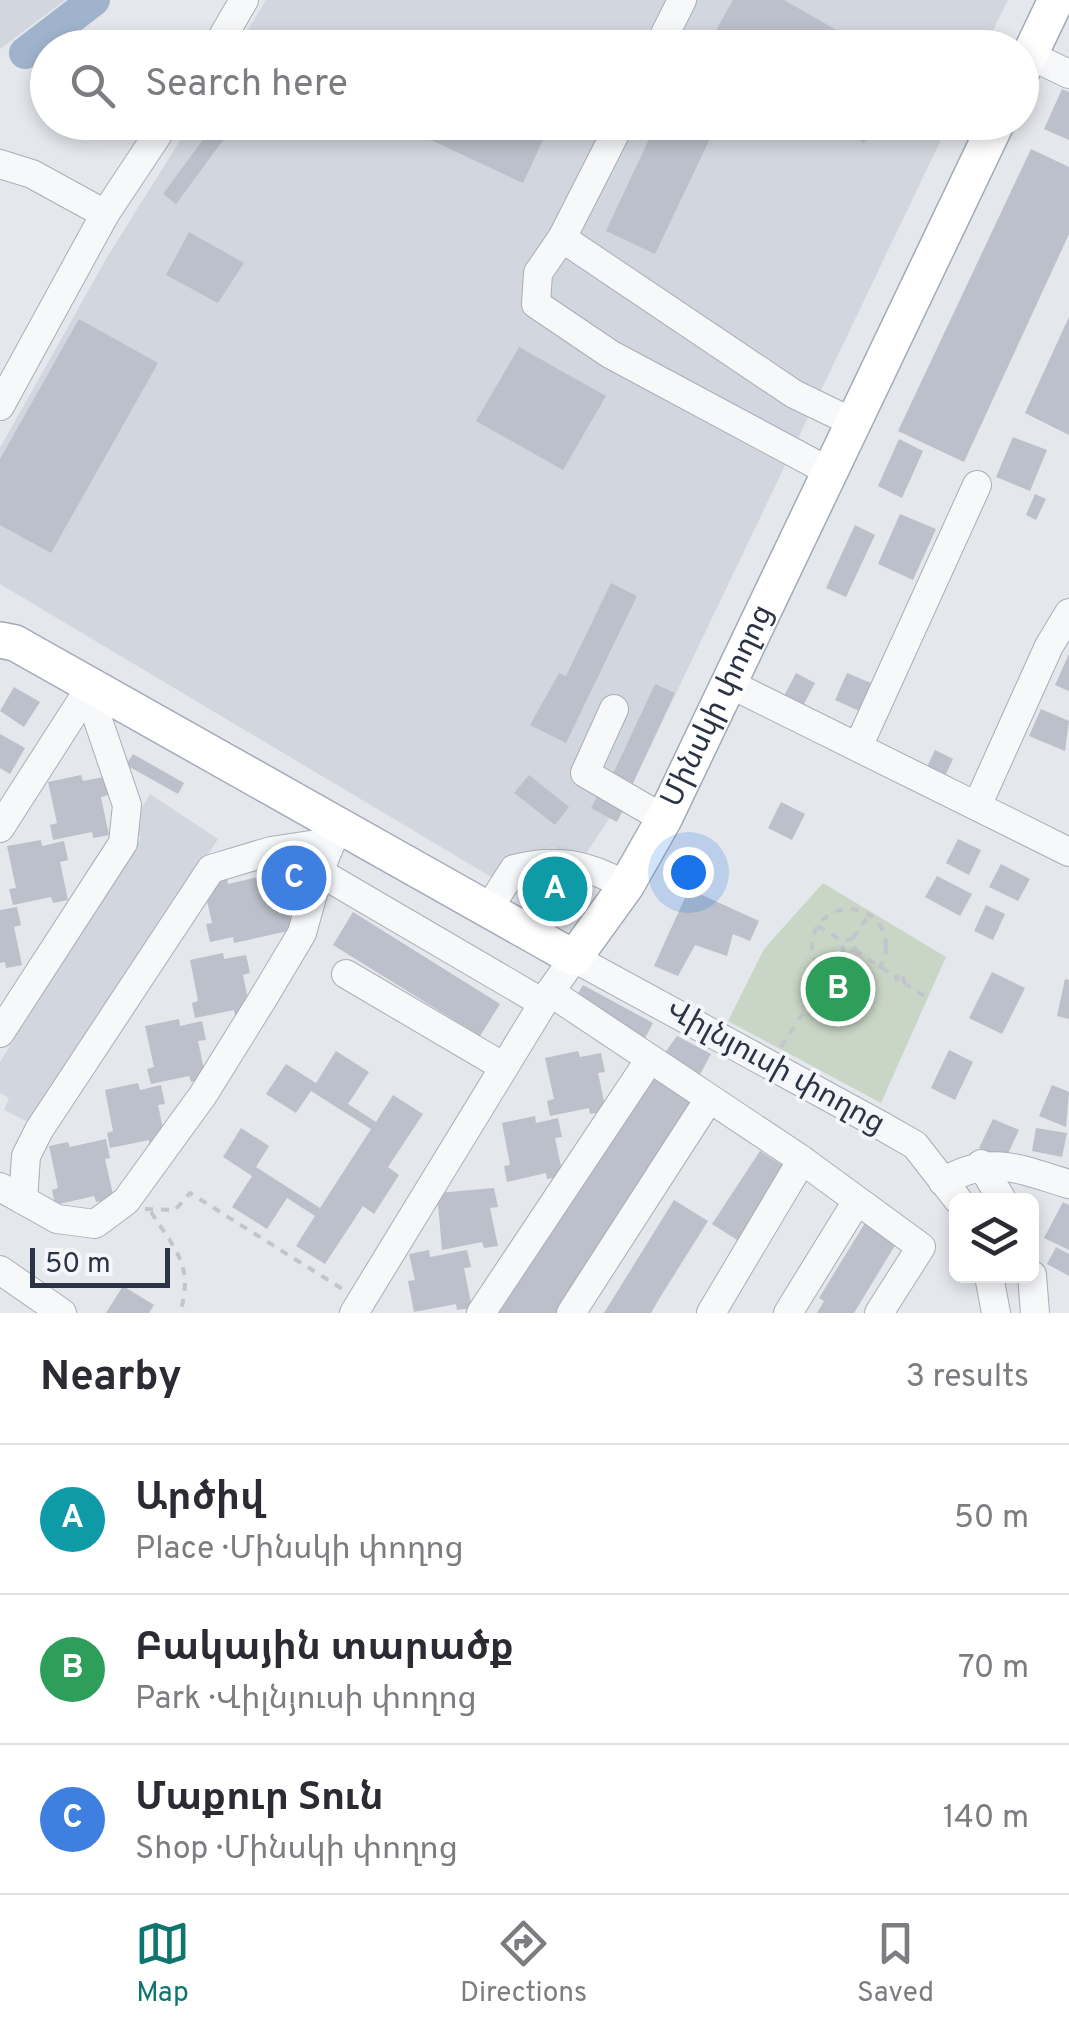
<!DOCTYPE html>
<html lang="en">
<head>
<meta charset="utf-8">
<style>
	:root { --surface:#fff; --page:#f2f2f3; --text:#2b2b33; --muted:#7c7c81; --line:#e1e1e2; --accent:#0f766e }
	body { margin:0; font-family:Overpass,"Noto Sans Armenian",sans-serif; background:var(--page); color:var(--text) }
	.controls { position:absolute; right:30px; bottom:30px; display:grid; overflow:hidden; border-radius:15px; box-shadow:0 5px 15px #0003 }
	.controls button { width:90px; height:90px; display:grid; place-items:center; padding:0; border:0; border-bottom:2px solid var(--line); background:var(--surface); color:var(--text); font:50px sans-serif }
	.scale { position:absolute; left:30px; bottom:25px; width:140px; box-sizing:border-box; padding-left:10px; border:5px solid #2b3445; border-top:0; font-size:28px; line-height:35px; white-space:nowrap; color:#2b3445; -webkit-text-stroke:8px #f4f6f9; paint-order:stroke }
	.you { position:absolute; left:688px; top:872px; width:35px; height:35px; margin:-25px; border:8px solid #fff; border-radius:50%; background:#1a73e8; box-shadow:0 0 0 15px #1a73e833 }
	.badge { display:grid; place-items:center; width:65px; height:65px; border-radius:50%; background:var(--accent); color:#fff; font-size:32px; font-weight:700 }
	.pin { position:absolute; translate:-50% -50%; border:5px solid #fff; box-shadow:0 2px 10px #0006 }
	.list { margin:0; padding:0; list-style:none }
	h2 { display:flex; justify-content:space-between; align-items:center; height:130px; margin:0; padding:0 40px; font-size:42px }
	h2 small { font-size:32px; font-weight:400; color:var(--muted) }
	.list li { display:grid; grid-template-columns:65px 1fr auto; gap:30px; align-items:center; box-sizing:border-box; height:150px; padding:0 40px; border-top:2px solid var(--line) }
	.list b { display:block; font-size:38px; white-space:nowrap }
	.list p { margin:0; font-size:32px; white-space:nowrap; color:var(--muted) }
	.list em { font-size:32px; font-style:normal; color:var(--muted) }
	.icon { flex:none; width:55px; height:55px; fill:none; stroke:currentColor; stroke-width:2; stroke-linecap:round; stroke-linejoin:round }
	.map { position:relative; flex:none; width:1069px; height:1313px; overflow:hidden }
	.search { position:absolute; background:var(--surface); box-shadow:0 5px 15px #0003; left:30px; right:30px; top:30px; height:110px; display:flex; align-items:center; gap:25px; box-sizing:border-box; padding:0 35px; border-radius:55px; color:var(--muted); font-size:38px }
	.sheet { height:580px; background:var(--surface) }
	nav { display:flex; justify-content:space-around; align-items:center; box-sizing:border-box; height:140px; border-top:2px solid var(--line); background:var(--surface); font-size:28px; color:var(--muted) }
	nav a { display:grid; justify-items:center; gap:5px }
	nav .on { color:var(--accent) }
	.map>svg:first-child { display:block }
	.built { fill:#d2d6de }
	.green { fill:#c9d6c5 }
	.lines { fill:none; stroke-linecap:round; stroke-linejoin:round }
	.river { stroke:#9fb4cc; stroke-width:32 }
	.building { fill:#bbc0ca }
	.minor-casing { stroke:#a9aeb7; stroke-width:30 }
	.major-casing { stroke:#a3abb8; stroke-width:38 }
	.path { stroke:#c2c5cb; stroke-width:4; stroke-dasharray:8 8; stroke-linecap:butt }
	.minor { stroke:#f7f8fa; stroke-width:28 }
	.major { stroke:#fff; stroke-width:35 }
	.labels { text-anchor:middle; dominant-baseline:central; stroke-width:8; stroke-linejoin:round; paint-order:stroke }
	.street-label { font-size:30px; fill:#2b3445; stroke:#f4f6f9 }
</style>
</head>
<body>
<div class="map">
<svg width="1069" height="1313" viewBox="0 0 1069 1313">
	<rect width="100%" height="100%" fill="#e4e7ec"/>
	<g class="built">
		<path d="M0,0H65L0,49Z"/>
		<path d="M266,0H1008L985,47L237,48Z"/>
		<path d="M191,123H949L633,783L585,855L552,847L521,854L493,878L0,584V448L106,259Z"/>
		<path d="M150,794L218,839L32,1124L4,1110L9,1098L0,1093V1062L141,837L131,826Z"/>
	</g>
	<path class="green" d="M823,883L946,957L881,1103L728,1021L764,949Z"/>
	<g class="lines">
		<path class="river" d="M25,53L94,0"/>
	</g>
	<g class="building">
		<path d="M733,0H784L868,48H706Z"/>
		<path d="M1062,89L1069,92V140L1044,129Z"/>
		<path d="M216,122L235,124L176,204L163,194Z"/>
		<path d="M439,122H506L543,140L523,183L431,140Z"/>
		<path d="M657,122H718L655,254L606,231Z"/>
		<path d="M827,122H876L864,143Z"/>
		<path d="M1031,149L1069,167V234L964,462L898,431Z"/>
		<path d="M189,232L244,263L218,303L166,275Z"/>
		<path d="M1069,317V435L1025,413Z"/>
		<path d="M79,319L158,363L51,553L0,525V459Z"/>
		<path d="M519,347L606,396L563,470L476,421Z"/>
		<path d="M1013,437L1047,450L1030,491L996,477Z"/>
		<path d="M899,439L923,451L902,498L878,486Z"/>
		<path d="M1035,494L1046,499L1036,520L1026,515Z"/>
		<path d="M900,514L936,529L913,580L878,564Z"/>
		<path d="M855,525L875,535L846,597L826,588Z"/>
		<path d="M611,583L637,596L566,743L530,725L559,673L566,676Z"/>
		<path d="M1069,654V691L1055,685Z"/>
		<path d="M796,673L815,683L803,706L784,696Z"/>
		<path d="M847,673L871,683L859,711L835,700Z"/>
		<path d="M655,684L675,693L633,783L613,774Z"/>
		<path d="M14,687L40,702L24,727L0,711Z"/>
		<path d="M1041,709L1069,721L1065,751L1029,736Z"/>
		<path d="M0,734L25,748L10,774L0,768Z"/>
		<path d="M935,750L953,759L945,776L927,767Z"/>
		<path d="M133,754L184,783L178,794L126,765Z"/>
		<path d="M81,775L83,781L104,777L108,795L101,797L109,835L93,838L92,832L53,840L50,825L57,823L48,782Z"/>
		<path d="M529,775L569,807L555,825L514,793Z"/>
		<path d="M599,793L625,806L617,822L591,808Z"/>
		<path d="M781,802L805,814L792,840L768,828Z"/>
		<path d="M958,839L981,850L969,875L946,863Z"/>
		<path d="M41,840L42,846L64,841L68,860L60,862L68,900L53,903L51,897L13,905L9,889L16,888L7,846Z"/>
		<path d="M1001,864L1030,879L1018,901L989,887Z"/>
		<path d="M302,867L306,889L285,893L293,930L234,943L233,937L210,942L206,924L212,923L203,883L227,878L228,884Z"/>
		<path d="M937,876L972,894L960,916L925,897Z"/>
		<path d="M689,889L759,921L750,941L733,934L727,956L695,945L678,976L654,966Z"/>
		<path d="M986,905L1005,914L993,940L974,931Z"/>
		<path d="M17,907L21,925L14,927L22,965L6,968L5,962L0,963V910Z"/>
		<path d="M353,912L500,1004L480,1036L333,945Z"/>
		<path d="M223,953L224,959L246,955L250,973L243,975L251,1013L235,1016L234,1010L195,1018L192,1003L198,1001L190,960Z"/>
		<path d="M992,972L1025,988L1002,1034L969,1018Z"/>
		<path d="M1065,979L1069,980V1019L1057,1016Z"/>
		<path d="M583,985L653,1023L643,1042L573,1002Z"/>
		<path d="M179,1019L180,1026L202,1021L206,1040L198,1041L206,1079L191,1082L189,1076L151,1084L147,1069L154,1067L145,1026Z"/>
		<path d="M677,1036L711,1054L698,1078L664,1054Z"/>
		<path d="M949,1050L973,1062L955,1100L931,1088Z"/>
		<path d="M336,1051L369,1072L348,1104L376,1122L393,1095L423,1114L388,1167L399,1175L374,1214L363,1206L325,1264L296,1246L315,1216L287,1198L267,1229L232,1207L252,1176L223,1157L241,1128L269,1146L256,1167L320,1208L371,1129L311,1091L296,1113L266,1094L286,1064L316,1083Z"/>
		<path d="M578,1051L580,1057L601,1053L605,1072L598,1073L606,1111L590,1114L589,1108L550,1116L547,1101L554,1099L545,1058Z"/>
		<path d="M652,1075L692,1102L559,1313H493Z"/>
		<path d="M138,1083L140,1090L161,1085L165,1104L158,1105L166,1143L150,1147L149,1140L110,1148L107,1133L113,1131L105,1090Z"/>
		<path d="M1052,1085L1069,1092L1066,1127L1039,1116Z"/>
		<path d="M535,1116L536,1123L558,1118L562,1137L555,1138L563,1176L547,1179L546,1173L507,1182L504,1166L510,1165L502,1123Z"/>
		<path d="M993,1119L1019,1130L1005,1160L979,1148Z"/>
		<path d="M1036,1128L1067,1133L1062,1157L1032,1151Z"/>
		<path d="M106,1139L110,1158L105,1159L114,1199L96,1202L94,1196L55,1205L52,1190L58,1188L49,1146L68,1142L70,1147Z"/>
		<path d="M760,1151L790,1170L742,1243L712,1224Z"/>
		<path d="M494,1188L498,1207L490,1208L498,1246L484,1248L482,1242L442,1250L437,1193Z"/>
		<path d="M674,1200L708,1221L659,1299L651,1313H604Z"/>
		<path d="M1063,1202L1069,1205V1250L1044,1238Z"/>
		<path d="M865,1223L897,1242L854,1313H817L824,1301L819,1298Z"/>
		<path d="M1056,1247L1069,1254V1276L1047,1264Z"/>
		<path d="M429,1250L430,1257L467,1250L471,1267L464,1268L472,1308L457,1310L456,1304L414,1312L408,1281L415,1280L409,1254Z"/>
		<path d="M123,1286L154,1305L149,1313H106Z"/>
	</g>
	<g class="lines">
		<g class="minor-casing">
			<g id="minor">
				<path d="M216,48L244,0"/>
				<path d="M658,48L682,0"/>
				<path d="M1029,55L1069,74"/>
				<path d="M621,122L562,238L538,273L536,304L610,354L830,472"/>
				<path d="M0,164L32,174L105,214"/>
				<path d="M562,238L794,394L852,422"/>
				<path d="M0,406L105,214L166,122"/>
				<path d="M730,684L1069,852"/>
				<path d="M614,709L585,773L664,819"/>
				<path d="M858,747L977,485"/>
				<path d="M977,806L1049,646L1069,613"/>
				<path d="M0,828L91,686"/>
				<path d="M319,872L543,1003"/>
				<path d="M489,908L514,869C556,858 588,864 626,886"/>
				<path d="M346,974L504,1067"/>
				<path d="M0,1033L123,843L127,805L98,720L91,686"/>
				<path d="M981,1164L1002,1200"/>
				<path d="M943,1182C990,1153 1021,1170 1069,1184"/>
				<path d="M0,1187L57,1219L95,1224L126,1201L203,1095L262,1000L302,933L319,872L338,826"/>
				<path d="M23,1200L26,1156L39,1130L211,869L271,851L330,842"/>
				<path d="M0,1270L62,1313"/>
				<path d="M1032,1275L1035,1313"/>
				<path d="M989,1276L996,1313"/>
				<path d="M354,1313L550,992"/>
				<path d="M481,1313L650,1059"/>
				<path d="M571,1313L709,1099"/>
				<path d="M711,1313L802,1160"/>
				<path d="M788,1313L857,1201"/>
				<path d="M879,1313L921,1247L802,1160L550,992L574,958L880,1125L915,1145L958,1200"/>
			</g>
		</g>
		<g class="major-casing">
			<g id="major">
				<path d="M1022,71L1056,0"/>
				<path id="s1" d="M0,640L15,643L574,958L626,886L664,819L997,122"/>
			</g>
		</g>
		<g class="path">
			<circle cx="849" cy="946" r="37"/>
			<path d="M543,910L545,885"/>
			<path d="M818,926L842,941"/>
			<path d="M853,938L867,918"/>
			<path d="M855,950L896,977"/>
			<path d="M903,976L904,983L898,984L896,977Z"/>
			<path d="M904,983L926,997"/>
			<path d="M781,1047L843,952L842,941L853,938L855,950L843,952"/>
			<path d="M145,1209L175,1210L190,1193L344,1290"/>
			<path d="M151,1212C176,1251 194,1266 180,1313"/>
		</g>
		<use href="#minor" class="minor"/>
		<use href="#major" class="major"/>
	</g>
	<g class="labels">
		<g class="street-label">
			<text stroke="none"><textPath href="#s1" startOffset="948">Մինսկի փողոց</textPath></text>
			<text transform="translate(775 1068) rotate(29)">Վիլնյուսի փողոց</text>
		</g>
	</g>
</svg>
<div class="controls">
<button><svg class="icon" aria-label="layers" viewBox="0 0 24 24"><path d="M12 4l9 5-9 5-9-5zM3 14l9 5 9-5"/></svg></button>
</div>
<div class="scale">50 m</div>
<div class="you"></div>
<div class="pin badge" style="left:555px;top:889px;background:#0f9aa8">A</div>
<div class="pin badge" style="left:838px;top:989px;background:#2e9e5b">B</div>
<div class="pin badge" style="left:294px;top:878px;background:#3f7fe0">C</div>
<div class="search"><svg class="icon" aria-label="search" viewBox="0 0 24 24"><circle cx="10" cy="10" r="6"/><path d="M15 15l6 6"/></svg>Search here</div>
</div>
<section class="sheet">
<h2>Nearby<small>3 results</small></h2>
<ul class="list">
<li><span class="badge" style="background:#0f9aa8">A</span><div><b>Արծիվ</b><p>Place · Մինսկի փողոց</p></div><em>50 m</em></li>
<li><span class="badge" style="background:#2e9e5b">B</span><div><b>Բակային տարածք</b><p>Park · Վիլնյուսի փողոց</p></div><em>70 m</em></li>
<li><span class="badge" style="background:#3f7fe0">C</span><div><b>Մաքուր Տուն</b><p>Shop · Մինսկի փողոց</p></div><em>140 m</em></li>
</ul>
</section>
<nav>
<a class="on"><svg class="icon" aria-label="map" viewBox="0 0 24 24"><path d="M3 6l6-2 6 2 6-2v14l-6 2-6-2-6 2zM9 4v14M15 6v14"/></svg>Map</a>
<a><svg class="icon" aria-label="directions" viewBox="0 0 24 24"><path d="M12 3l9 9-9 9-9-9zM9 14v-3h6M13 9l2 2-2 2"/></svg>Directions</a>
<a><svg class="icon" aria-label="saved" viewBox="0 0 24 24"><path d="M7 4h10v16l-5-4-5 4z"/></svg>Saved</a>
</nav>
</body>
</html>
